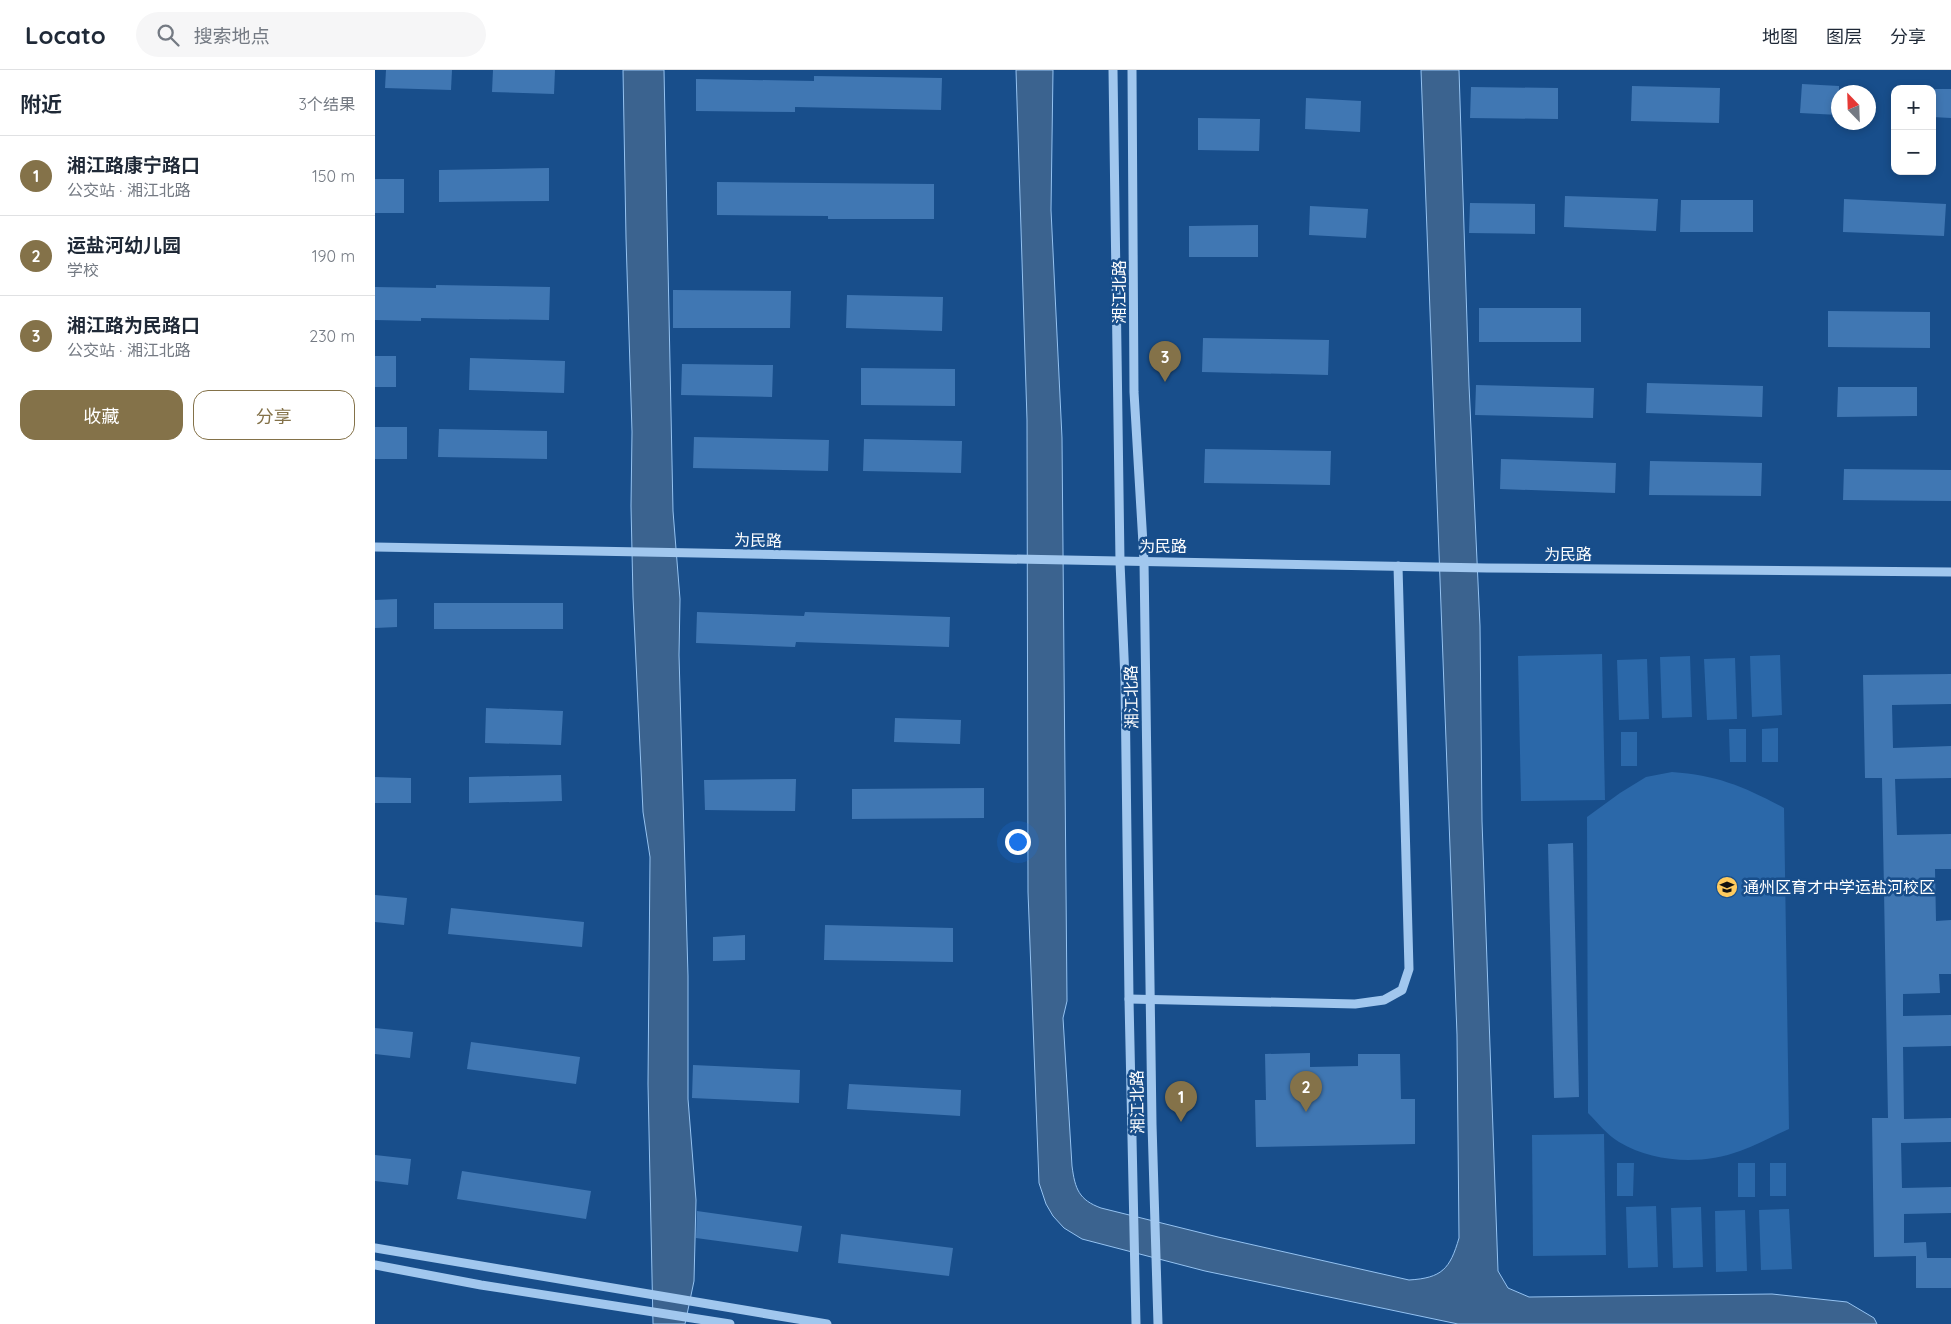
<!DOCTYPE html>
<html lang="zh">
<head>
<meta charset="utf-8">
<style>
	:root { --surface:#fff; --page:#f6f6f7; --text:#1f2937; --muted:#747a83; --line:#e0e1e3; --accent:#847249 }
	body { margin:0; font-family:Quicksand,"Noto Sans SC",sans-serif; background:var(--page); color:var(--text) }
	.controls { position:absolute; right:15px; top:15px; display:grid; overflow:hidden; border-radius:10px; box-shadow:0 2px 8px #0003 }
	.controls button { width:45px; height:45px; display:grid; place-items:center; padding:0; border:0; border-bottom:1px solid var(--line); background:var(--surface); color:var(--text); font:25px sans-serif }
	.compass { position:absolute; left:1456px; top:15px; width:45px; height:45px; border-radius:50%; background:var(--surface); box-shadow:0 2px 8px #0003; rotate:337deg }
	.you { position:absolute; left:642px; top:771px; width:18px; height:18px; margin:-12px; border:4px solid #fff; border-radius:50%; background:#1a73e8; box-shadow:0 0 0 8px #1a73e833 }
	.badge { display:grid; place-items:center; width:32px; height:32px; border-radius:50%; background:var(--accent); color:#fff; font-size:16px; font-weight:700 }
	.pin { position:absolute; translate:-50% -41px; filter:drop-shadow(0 1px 2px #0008) }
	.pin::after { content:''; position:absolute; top:26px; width:18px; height:15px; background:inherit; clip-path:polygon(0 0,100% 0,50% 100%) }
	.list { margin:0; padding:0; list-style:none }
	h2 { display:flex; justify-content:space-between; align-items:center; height:65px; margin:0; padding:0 20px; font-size:21px }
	h2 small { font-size:16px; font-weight:400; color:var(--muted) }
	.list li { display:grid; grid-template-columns:32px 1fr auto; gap:15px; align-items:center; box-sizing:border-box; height:80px; padding:0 20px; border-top:1px solid var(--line) }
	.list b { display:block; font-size:19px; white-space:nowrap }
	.list p { margin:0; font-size:16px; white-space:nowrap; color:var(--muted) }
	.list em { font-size:16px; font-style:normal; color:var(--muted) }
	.actions { display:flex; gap:10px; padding:15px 20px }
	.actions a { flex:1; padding:11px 0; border:1px solid var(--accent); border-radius:15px; text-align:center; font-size:18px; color:var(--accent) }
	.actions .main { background:var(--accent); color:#fff }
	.icon { flex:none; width:28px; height:28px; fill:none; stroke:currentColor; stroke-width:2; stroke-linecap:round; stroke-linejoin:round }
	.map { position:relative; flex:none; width:1576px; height:1254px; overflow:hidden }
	header { display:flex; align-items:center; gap:30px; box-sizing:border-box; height:70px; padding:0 25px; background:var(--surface); border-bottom:1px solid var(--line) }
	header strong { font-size:24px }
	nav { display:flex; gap:28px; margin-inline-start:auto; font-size:18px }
	.search { width:350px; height:45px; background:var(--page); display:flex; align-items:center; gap:12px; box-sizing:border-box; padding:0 18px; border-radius:28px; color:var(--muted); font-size:19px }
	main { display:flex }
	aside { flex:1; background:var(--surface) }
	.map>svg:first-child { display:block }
	.green { fill:#2b68a9 }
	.water { fill:#3b638f; stroke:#94c2f1 }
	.building { fill:#4077b3 }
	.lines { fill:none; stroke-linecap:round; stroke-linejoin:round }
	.tertiary { stroke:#a1c7ee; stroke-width:9 }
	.labels { text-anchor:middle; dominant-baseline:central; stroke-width:5; stroke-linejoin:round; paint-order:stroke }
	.street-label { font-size:16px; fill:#fff; stroke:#184e8b }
	.poi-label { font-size:16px; fill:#fff; stroke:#184e8b; text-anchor:start }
</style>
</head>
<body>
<header>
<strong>Locato</strong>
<div class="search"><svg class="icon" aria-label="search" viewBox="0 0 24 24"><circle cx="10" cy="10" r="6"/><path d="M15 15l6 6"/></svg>搜索地点</div>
<nav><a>地图</a><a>图层</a><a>分享</a></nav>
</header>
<main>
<aside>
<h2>附近<small>3个结果</small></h2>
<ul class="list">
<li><span class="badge">1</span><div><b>湘江路康宁路口</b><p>公交站 · 湘江北路</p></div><em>150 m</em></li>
<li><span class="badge">2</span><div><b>运盐河幼儿园</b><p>学校</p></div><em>190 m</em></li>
<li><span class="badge">3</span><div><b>湘江路为民路口</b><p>公交站 · 湘江北路</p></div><em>230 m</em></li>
</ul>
<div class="actions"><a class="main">收藏</a><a>分享</a></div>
</aside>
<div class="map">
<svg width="1576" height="1254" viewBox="0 0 1576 1254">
	<rect width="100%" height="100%" fill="#184e8b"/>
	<g class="green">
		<path d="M1227,584L1230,730L1146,731L1143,586Z"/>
		<path d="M1405,585L1407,645L1377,647L1375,586Z"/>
		<path d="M1315,586L1317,647L1287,648L1285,587Z"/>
		<path d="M1360,588L1362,649L1332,650L1329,589Z"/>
		<path d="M1272,589L1274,649L1244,650L1242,590Z"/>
		<path d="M1403,658V692H1387V659Z"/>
		<path d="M1354,659H1371V692H1355Z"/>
		<path d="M1262,662V696H1246V662Z"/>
		<path d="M1297,702C1342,705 1370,717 1409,738L1414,1059C1398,1066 1382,1075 1365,1081C1327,1095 1279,1093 1244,1072C1232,1065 1222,1052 1213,1043L1212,747L1245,723L1271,707Z"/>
		<path d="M1229,1064L1231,1185L1158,1186L1157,1065Z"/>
		<path d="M1242,1093H1259L1258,1126H1242Z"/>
		<rect x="1363" y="1093" width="17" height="34"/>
		<rect x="1395" y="1093" width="16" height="33"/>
		<path d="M1281,1136L1283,1197L1253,1198L1251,1137Z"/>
		<path d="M1326,1137L1328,1197L1298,1198L1296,1138Z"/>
		<path d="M1414,1139L1417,1199L1386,1200L1384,1140Z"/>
		<path d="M1370,1140L1372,1201L1341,1202L1340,1141Z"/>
	</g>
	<g class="water">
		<path d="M248,0H289L298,441L305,529L304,585L313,906V1029L321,1130L319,1211L310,1254H278L273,1014L275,787L268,742L258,527L256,436L257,362L251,168Z"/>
		<path d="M641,0H678L676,140L687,368L692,931L688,948L697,1096C700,1119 704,1130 726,1138L843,1167L1034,1210C1067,1208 1075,1199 1084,1168L1082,965L1046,0H1084L1094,315L1105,556L1107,751L1123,1201L1133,1218L1154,1227L1397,1224L1472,1232L1499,1248L1502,1254H1083L830,1201L707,1169L689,1158L678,1146L671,1134L664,1113L653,822L652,350Z"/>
	</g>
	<g class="building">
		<path d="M11,0H77L76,20L10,18Z"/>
		<path d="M118,0H180L179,24L117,22Z"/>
		<path d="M439,6L567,8L566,40L420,37V42L321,41V9L439,11Z"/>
		<path d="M1427,14L1464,16V45L1425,43Z"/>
		<path d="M1257,16L1345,18L1344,53L1256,51Z"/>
		<path d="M1096,17L1183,18V49L1095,48Z"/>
		<path d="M1557,19H1576V48L1557,47Z"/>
		<path d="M931,28L986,31L985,62L930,59Z"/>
		<path d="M823,48L885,49L884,81L823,80Z"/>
		<path d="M174,98V131L64,132V100Z"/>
		<rect x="0" y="109" width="29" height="34"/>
		<path d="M342,112L559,114V149H453V146L342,145Z"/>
		<path d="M1190,126L1283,129L1281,161L1189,157Z"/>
		<path d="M1469,129L1571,134L1569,166L1468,162Z"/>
		<path d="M1306,130H1378V162H1305Z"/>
		<path d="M1095,133L1160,134V164L1094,163Z"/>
		<path d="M935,136L993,139L991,168L934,165Z"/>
		<path d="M883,155V187H814V156Z"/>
		<path d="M61,215L175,217L174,250L46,248V251L0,250V217L61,218Z"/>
		<path d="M298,220L416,221L415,258H298Z"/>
		<path d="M472,225L568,227L567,261L471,258Z"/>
		<rect x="1104" y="238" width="102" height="34"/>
		<path d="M1453,241L1555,242V278L1453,277Z"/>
		<path d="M828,268L954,270L953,305L827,302Z"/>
		<rect x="0" y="286" width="21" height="31"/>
		<path d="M95,288L190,291L189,323L94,320Z"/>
		<path d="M307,294L398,295L397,327L306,325Z"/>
		<path d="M486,298L580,299V336L486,335Z"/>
		<path d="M1272,313L1388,316L1387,347L1271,343Z"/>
		<path d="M1101,315L1219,318L1218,348L1100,345Z"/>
		<path d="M1463,317H1542V346L1462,347Z"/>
		<rect x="0" y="357" width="32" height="32"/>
		<path d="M64,359L172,361V389L63,387Z"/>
		<path d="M319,367L454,370L453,401L318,398Z"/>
		<path d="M489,369L587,371L586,403L488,401Z"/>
		<path d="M830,379L956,381L955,415L829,413Z"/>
		<path d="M1126,389L1241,393L1240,423L1125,419Z"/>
		<path d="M1275,391L1387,393L1386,426L1274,425Z"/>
		<path d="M1469,399L1576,400V431L1468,430Z"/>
		<path d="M22,529V557L0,558V530Z"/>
		<rect x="59" y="533" width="129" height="26"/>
		<path d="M322,542L429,546L430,542L575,547L574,577L421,572L420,577L321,573Z"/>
		<path d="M1576,604V634L1517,635L1518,678L1576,676V708L1520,709L1522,765L1576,764V799H1560L1561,851L1576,850V904H1564L1565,923L1528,924V946L1576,945V976L1528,977L1529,1049L1576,1048V1072L1526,1073L1527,1118L1576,1117V1143L1529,1144V1173L1551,1172L1552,1188H1576V1218H1541V1186L1499,1187L1497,1048H1513L1507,708H1490L1488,605Z"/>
		<path d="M111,638L188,641L186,675L110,673Z"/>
		<path d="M520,648L586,650L585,674L519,672Z"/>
		<path d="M186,705L187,731L94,733V707Z"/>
		<path d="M0,707L36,708V733H0Z"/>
		<path d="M421,709L420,741L330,740L329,710Z"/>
		<path d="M609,718V748L477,749V719Z"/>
		<path d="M1198,773L1204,1027L1179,1028L1173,774Z"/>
		<path d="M0,825L32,828L29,855L0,852Z"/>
		<path d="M76,838L209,852L207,877L73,864Z"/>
		<path d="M450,855L578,858V892L449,890Z"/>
		<path d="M370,865V890L338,891V867Z"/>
		<path d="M0,958L38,962L35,988L0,984Z"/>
		<path d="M96,972L205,987L201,1014L92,999Z"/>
		<path d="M935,983V997L983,996V984H1025L1026,1029H1040V1074L881,1077L880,1030H891L890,984Z"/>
		<path d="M318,995L425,1000L424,1033L317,1028Z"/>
		<path d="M474,1014L586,1020L585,1046L472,1039Z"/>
		<path d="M0,1085L36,1089L33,1115L0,1111Z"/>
		<path d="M87,1101L216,1121L211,1149L82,1129Z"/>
		<path d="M322,1141L427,1156L423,1182L321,1168Z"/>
		<path d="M466,1164L578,1178L574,1206L463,1193Z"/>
	</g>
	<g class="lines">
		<g class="tertiary">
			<path d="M738,0L745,492L750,610L754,929L761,1254"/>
			<path d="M757,0L759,322L769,491L777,1054L783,1254"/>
			<path d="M0,477L1112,498L1576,502"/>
			<path d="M754,929L980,934L1009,930L1027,920L1034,899L1023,496"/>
			<path d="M0,1178L452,1254"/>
			<path d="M0,1195L106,1215L355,1254"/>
		</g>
	</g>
	<defs>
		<g id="school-disc" transform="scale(1.125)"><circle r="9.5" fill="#ffcb5e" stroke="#184e8b"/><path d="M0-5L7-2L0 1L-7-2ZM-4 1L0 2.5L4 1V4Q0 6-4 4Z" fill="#111"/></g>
	</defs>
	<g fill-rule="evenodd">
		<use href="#school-disc" x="1352" y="817"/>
	</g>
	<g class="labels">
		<g class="street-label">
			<text transform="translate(744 222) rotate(-90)">湘江北路</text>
			<text transform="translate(383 470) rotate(1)">为民路</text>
			<text x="788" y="476">为民路</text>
			<text x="1193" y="484">为民路</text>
			<text transform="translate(756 627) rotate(-91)">湘江北路</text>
			<text transform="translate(762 1032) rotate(-91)">湘江北路</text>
		</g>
		<g class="poi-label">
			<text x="1368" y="817">通州区育才中学运盐河校区</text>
		</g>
	</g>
</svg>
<div class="controls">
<button>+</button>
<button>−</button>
</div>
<svg class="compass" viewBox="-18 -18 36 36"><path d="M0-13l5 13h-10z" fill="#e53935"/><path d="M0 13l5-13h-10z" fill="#747a83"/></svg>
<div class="you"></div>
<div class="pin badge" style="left:806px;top:1052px">1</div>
<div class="pin badge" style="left:931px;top:1042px">2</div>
<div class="pin badge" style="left:790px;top:312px">3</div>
</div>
</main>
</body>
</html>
